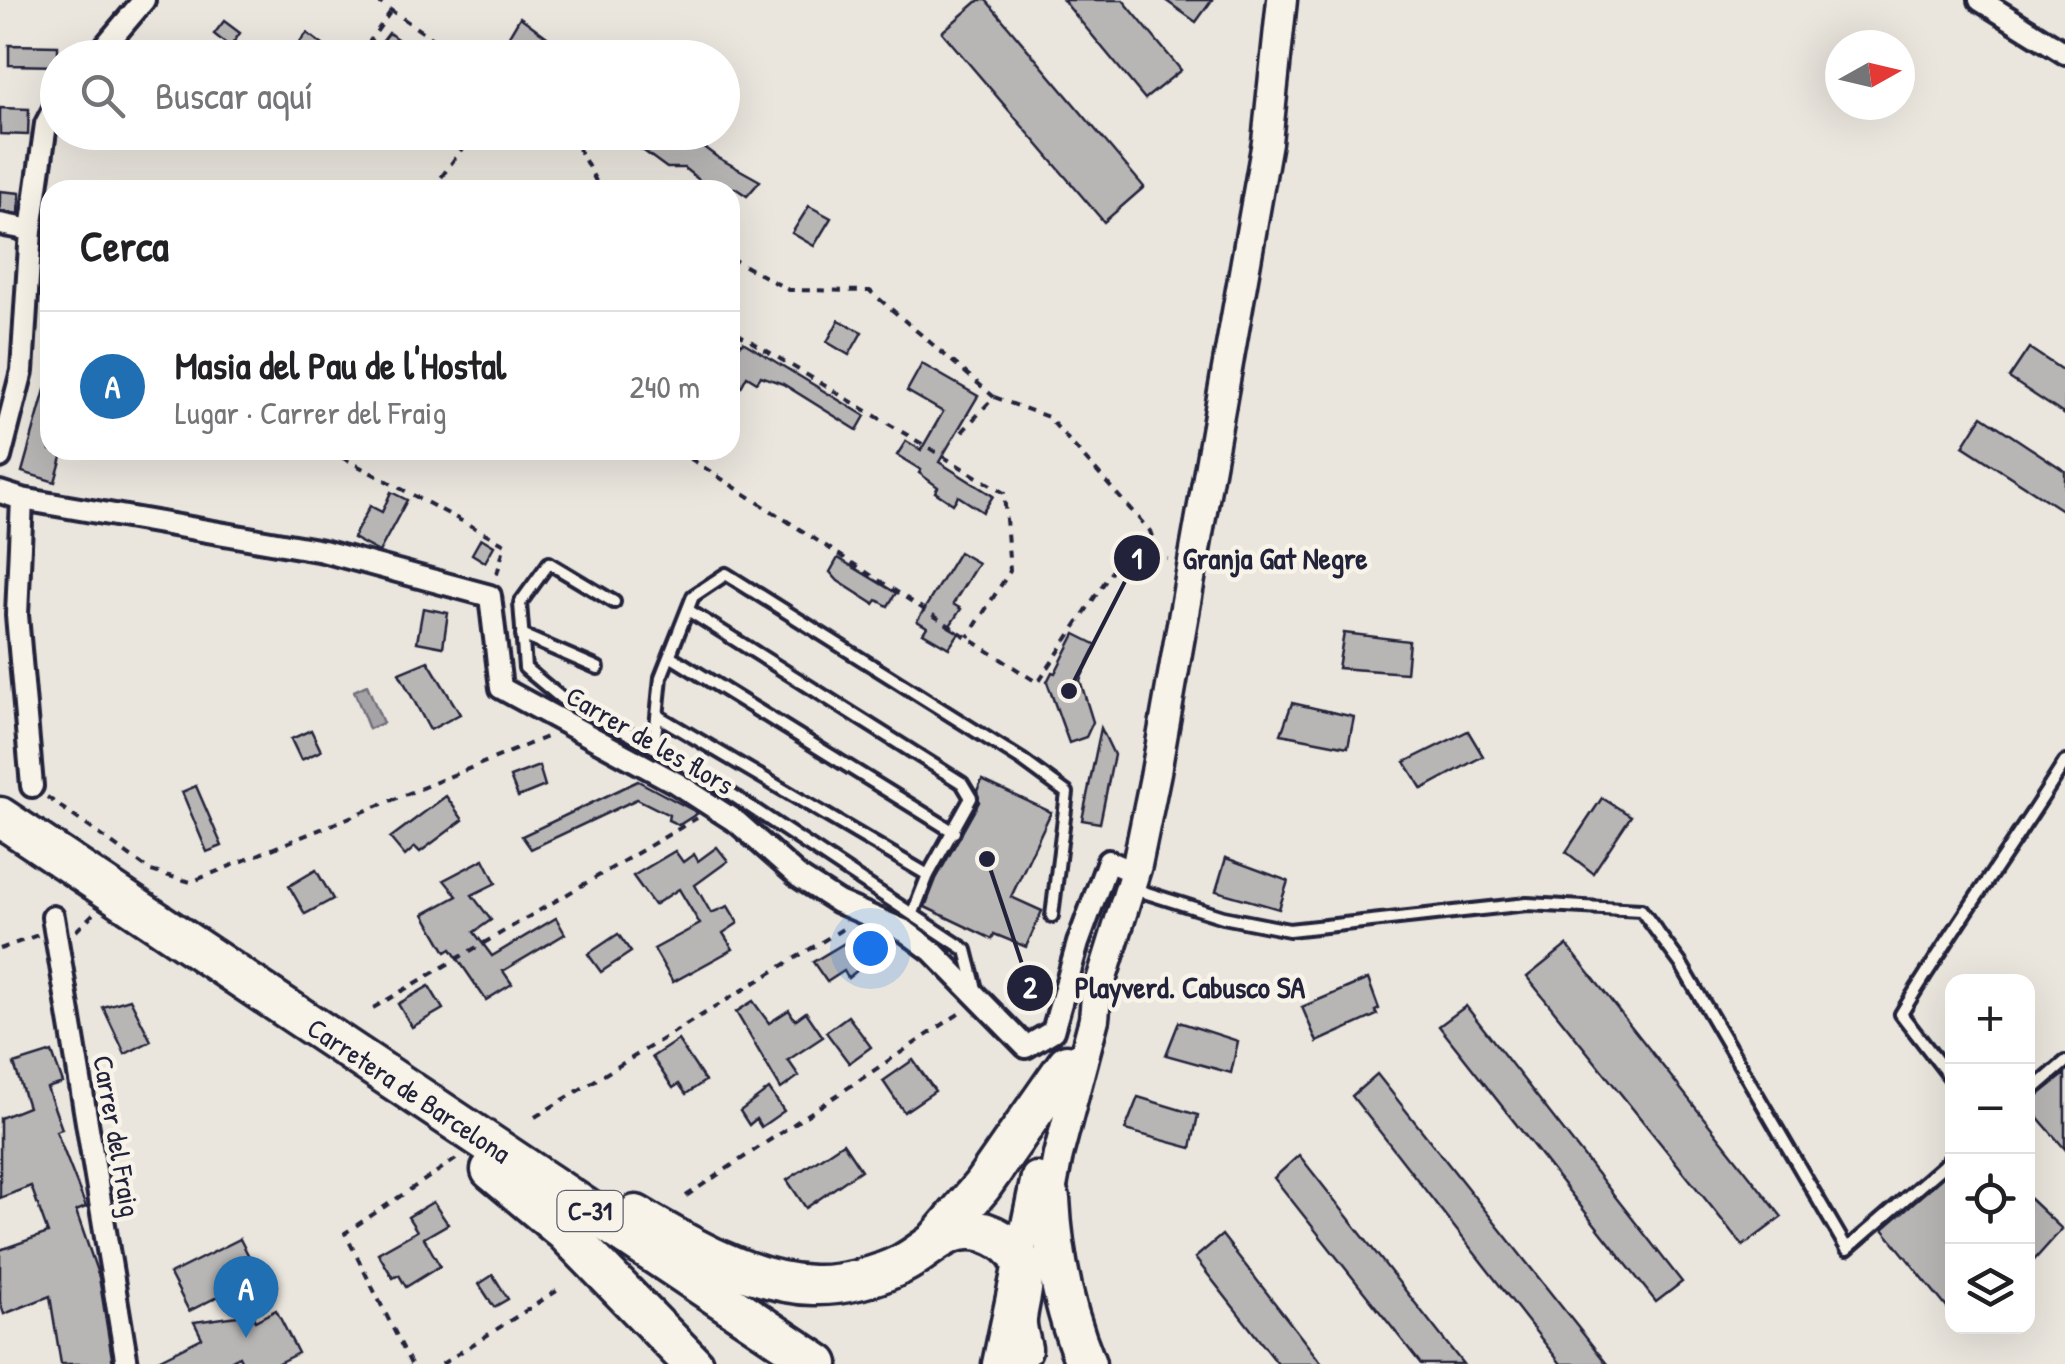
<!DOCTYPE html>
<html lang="es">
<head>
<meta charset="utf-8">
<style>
	:root { --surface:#fff; --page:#f6f6f6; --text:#202124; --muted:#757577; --line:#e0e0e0; --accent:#1f6fb2 }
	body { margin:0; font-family:"Patrick Hand",sans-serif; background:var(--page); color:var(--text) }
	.controls { position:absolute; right:30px; bottom:30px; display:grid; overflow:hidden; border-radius:20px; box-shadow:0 10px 40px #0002 }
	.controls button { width:90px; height:90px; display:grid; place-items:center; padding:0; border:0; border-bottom:2px solid var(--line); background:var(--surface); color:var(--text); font:50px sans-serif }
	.compass { position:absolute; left:1825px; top:30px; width:90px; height:90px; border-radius:50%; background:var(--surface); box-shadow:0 10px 40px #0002; rotate:82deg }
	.you { position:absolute; left:870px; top:948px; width:35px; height:35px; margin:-25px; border:8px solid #fff; border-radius:50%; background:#1a73e8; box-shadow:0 0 0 15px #1a73e833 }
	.badge { display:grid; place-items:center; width:65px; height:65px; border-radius:50%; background:var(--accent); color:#fff; font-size:32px; font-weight:700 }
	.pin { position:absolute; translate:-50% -82px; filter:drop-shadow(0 2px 5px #0008) }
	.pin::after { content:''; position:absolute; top:52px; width:35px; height:30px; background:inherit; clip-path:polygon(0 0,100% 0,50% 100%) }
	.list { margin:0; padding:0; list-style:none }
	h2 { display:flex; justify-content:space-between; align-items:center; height:130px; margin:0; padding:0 40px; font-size:42px }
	h2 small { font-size:32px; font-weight:400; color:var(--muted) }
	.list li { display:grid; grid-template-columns:65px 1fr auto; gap:30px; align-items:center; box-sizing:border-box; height:150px; padding:0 40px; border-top:2px solid var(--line) }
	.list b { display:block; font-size:38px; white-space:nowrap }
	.list p { margin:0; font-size:32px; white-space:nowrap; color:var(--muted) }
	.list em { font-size:32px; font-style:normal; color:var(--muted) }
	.icon { flex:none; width:55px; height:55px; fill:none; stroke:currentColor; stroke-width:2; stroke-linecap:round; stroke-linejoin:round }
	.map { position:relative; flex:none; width:2065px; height:1364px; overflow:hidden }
	.search { position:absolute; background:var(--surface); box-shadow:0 10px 40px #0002; left:40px; top:40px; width:700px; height:110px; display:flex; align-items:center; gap:25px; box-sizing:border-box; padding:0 35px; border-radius:55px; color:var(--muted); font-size:38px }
	.panel { position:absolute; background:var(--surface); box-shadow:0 10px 40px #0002; left:40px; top:180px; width:700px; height:280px; border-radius:30px }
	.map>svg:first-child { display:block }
	.water { fill:#a6a3a6; stroke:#716f7b; stroke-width:2.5 }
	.building { fill:#b8b6b5; stroke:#22223b; stroke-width:2.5 }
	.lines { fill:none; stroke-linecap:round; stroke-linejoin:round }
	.lane-casing { stroke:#22223b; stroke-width:18 }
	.street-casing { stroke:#22223b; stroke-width:28 }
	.secondary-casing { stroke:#22223b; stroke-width:35 }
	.highway-casing { stroke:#22223b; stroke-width:45 }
	.path { stroke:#22223b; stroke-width:4; stroke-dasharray:8 8; stroke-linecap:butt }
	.lane { stroke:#f7f3e8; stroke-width:10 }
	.street { stroke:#f7f3e8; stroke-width:20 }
	.secondary { stroke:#f7f3e8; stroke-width:28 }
	.highway { stroke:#f7f3e8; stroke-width:38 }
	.labels { text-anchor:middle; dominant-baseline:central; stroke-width:9; stroke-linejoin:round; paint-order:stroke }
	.shield { fill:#f7f3e8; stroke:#62616f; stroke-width:2.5 }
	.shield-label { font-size:25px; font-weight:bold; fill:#22223b }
	.street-label { font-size:28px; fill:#22223b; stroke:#f7f3e8 }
	.leader { fill:none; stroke:#22223b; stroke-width:4 }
	.callout-dot { fill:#22223b; stroke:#f7f3e8; stroke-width:4 }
	.mark-label { font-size:30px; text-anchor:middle; font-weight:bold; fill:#fff }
	.callout-label { font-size:30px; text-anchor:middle; font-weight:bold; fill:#22223b; stroke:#f7f3e8; stroke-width:9; stroke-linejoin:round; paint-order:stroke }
</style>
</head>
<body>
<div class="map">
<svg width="2065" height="1364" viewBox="0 0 2065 1364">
	<rect width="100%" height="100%" fill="#eae6de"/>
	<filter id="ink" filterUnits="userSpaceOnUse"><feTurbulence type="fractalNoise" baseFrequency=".01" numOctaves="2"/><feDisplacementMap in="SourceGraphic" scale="20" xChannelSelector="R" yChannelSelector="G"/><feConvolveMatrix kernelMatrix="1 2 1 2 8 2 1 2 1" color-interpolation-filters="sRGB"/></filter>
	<g filter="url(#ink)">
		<path class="water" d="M367,685L383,723L369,729L354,691Z"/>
		<g class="building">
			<path d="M979,0H986L1144,187L1104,222L942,32Z"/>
			<path d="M1063,0H1123L1181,70L1145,99Z"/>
			<path d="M1165,0H1212L1196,22Z"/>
			<path d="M520,17L562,48L554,58H496Z"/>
			<path d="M224,21L240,33L230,47L214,34Z"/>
			<path d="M307,33L323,45L314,58H287Z"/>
			<path d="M389,33L423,58H370Z"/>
			<path d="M9,45L58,46V66L9,65Z"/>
			<path d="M0,108L29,109L28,135L0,134Z"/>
			<path d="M653,132H683L717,157L760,181L747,196L735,188L712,190L684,168H667L641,149Z"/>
			<path d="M0,191L20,193L19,214L0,211Z"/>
			<path d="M809,206L831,218L814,246L792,233Z"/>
			<path d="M839,320L862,332L849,355L827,342Z"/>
			<path d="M743,342L865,416L857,430L783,384L761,376L757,382L747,376L741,387L730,381V355Z"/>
			<path d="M2029,348L2065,372V415L2009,378Z"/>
			<path d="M922,364L978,396L939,462L993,496L983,512L958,496L953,504L935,492L938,487L919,473L921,470L897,455L906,441L921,450L943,412L907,391Z"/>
			<path d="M45,390L50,391V450H64L55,482L22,472Z"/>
			<path d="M1982,416L2065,471V512L1963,446Z"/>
			<path d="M391,492L407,500L379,552L353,538L370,506L382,512Z"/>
			<path d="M481,538L494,546L485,562L472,554Z"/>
			<path d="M959,552L978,563L953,604L961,609L949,627L959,633L949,648L923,633L927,627L917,621Z"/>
			<path d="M838,558L896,593L888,606L877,600L874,604L838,581L830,572Z"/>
			<path d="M423,608L448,613L443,647L417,642Z"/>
			<path d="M1344,633L1409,641L1406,673L1338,668Z"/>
			<path d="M1075,634L1097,645L1080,680L1093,722L1086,737L1069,743L1047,682L1052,672L1055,673Z"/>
			<path d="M428,661L460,714L430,730L399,673Z"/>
			<path d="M1292,703L1354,717L1348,747L1281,734Z"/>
			<path d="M1101,728L1114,755L1100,823L1082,820Z"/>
			<path d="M311,730L321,751L301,760L291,739Z"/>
			<path d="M1468,731L1483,756L1422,789L1405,762Z"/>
			<path d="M539,766L545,786L518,797L510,777Z"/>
			<path d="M982,780L1051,812L1011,897L1042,911L1026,947L994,934L992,939L925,907L936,879L979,802L977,791Z"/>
			<path d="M638,781L698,813L679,825L668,820L669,815L637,799L531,849L522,836Z"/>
			<path d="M196,786L222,846L207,852L182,792Z"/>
			<path d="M446,796L463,820L420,852L415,847L405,856L390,838Z"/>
			<path d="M1602,798L1631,816L1593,873L1566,852Z"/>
			<path d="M717,847L728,861L695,885L711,913L728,906L738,923L723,933L733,949L673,982L654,949L700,924L679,889L654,905L633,876L675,851L683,862L694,854L698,861Z"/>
			<path d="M1226,858L1288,881L1279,909L1216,891Z"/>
			<path d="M484,859L496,883L472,895L491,920L474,932L492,956L556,918L565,934L503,971L512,984L486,1000L451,949L446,952L424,914L457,896L444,880Z"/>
			<path d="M316,870L333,899L305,914L289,886Z"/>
			<path d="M863,932L868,939L876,933L879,935L887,946L848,978L844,971L827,982L813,962Z"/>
			<path d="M618,934L631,952L601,972L588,954Z"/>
			<path d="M1567,945L1782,1217L1743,1246L1527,977Z"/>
			<path d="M1368,979L1379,1009L1375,1011L1377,1015L1317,1042L1302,1007Z"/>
			<path d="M429,986L443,1009L412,1027L398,1004Z"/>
			<path d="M130,999L151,1041L125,1054L103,1007Z"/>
			<path d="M753,1001L769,1023L789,1010L795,1020L806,1012L823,1037L788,1060L799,1076L781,1089L736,1012Z"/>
			<path d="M1466,1006L1682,1282L1656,1302L1439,1026Z"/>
			<path d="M848,1016L871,1047L849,1063L826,1032Z"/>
			<path d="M1179,1022L1238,1041L1231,1073L1166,1055Z"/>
			<path d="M678,1040L705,1081L686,1094L679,1084L673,1088L652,1057Z"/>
			<path d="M52,1052L63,1083L47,1088L62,1129L56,1131L86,1207L76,1211L99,1277L113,1364H61L50,1296L4,1314L0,1302V1250L48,1233L31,1186L0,1198V1118L28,1107L14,1064Z"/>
			<path d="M913,1060L935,1091L904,1112L883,1081Z"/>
			<path d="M1377,1074L1607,1364H1561L1352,1096Z"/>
			<path d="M2065,1074V1149L2028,1106V1103Z"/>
			<path d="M769,1089L784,1111L761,1127L756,1119L749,1125L740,1111Z"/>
			<path d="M1138,1097L1198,1115L1191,1148L1125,1130Z"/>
			<path d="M843,1143L861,1170L806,1208L787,1180Z"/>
			<path d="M1299,1155L1463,1364H1421L1274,1178Z"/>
			<path d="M1952,1169V1314L1883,1229Z"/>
			<path d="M2028,1197L2062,1229L2028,1267Z"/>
			<path d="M433,1202L448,1224L424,1238L440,1266L406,1287L399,1275L393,1278L378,1253L417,1231L408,1217Z"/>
			<path d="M1222,1235L1322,1364H1278L1195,1258Z"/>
			<path d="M240,1239L259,1276L189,1311L170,1274Z"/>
			<path d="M493,1275L508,1299L494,1307L479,1284Z"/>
			<path d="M276,1310L298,1353L276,1364H243L239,1356L225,1364H150L202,1338L194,1322L252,1314L255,1321Z"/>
		</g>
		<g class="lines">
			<g class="lane-casing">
				<g id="lane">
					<path d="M614,602L549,563L520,603L525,668L561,698L654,747L707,778L966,950L976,989"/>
					<path d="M688,610L962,783L971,798L928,875L913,913"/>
					<path d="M522,635L598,668"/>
					<path d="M670,656L954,832"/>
					<path d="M658,716L928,875"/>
					<path d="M654,747L661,677L693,596L726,574L1022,760L1067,793L1052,916"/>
					<path d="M1131,888L1223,917L1289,930L1527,904L1641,910L1681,964L1847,1249L1952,1158"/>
					<path d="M1952,1080L1901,1014C1953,928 2012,847 2065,762"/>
					<path d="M2028,1094L2065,1062"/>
				</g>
			</g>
			<g class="street-casing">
				<g id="street">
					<path d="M1980,0L2065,53"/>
					<path d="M95,58L144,0"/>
					<path d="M0,224L31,230"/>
					<path d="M0,457L22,371L31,230L46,124L58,101"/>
					<path d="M0,492L22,499L323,551L490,596L501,688L676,783L738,823L799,877L838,902L905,931L932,951L1026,1047L1053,1031L1078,943L1108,861L1135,873"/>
					<path d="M22,499L17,615L32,786"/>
					<path d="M53,917L127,1364"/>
				</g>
			</g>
			<g class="secondary-casing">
				<g id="secondary">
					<path d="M1046,1219L1058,1155L1094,1019L1096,997L1137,865L1156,772L1267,142L1282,0"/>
					<path d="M997,1364L1036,1177"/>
				</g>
			</g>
			<g class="highway-casing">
				<g id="highway">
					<path id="s1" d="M0,817L819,1364"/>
					<path d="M491,1170L565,1232L693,1364"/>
					<path d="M1050,1199C1053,1257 1064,1311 1086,1364"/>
					<path d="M636,1215C688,1246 751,1283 813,1285C842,1286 876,1277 902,1264C930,1250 948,1222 984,1232C996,1236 1007,1242 1015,1252C1031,1272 1019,1297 1017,1319C1016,1328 1020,1339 1022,1349"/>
					<path d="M937,1239L982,1186L1067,1064"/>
				</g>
			</g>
			<g class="path">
				<path d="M376,0L460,58"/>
				<path d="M358,58L391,11"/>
				<path d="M570,132L599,187L606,190"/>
				<path d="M432,190L474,132"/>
				<path d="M730,258L789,290L870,291L994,397"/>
				<path d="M737,333L1004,493L1010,571L968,637"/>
				<path d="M962,432L994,397L1048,417L1150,531L1159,556"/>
				<path d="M328,450L505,544L496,578"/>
				<path d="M677,450L1038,683L1112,571L1135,556L1168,559"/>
				<path d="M47,797L151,871L191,882L549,736"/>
				<path d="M76,931L93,914"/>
				<path d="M0,949L38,935"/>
				<path d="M373,1008L697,818"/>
				<path d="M535,1117L846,927"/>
				<path d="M686,1196L963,1011"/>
				<path d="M411,1364L345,1233L459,1157"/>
				<path d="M442,1364L563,1287"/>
			</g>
			<use href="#lane" class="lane"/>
			<use href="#street" class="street"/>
			<use href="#secondary" class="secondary"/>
			<use href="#highway" class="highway"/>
		</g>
	</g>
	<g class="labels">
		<rect class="shield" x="557.5" y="1191" width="65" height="40" rx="8"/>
		<g class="shield-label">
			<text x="590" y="1211">C-31</text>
		</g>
		<g class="street-label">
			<text transform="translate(650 740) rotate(30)">Carrer de les flors</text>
			<text stroke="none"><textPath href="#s1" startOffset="492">Carretera de Barcelona</textPath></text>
			<text transform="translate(117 1136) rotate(80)">Carrer del Fraig</text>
		</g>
	</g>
	<path class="leader" d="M1069 691L1137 558M987 859L1030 988"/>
	<g class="callout-dot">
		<circle cx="1069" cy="691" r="10"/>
		<circle cx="987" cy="859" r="10"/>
		<circle cx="1137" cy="558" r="25"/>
		<circle cx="1030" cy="988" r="25"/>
	</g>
	<g class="mark-label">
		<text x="1137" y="569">1</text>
		<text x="1030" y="998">2</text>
	</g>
	<g class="callout-label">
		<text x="1275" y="569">Granja Gat Negre</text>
		<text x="1190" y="998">Playverd. Cabusco SA</text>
	</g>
</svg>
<div class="controls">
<button>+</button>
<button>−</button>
<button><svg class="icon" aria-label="locate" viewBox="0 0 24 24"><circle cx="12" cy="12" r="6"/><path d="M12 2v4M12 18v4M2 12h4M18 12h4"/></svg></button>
<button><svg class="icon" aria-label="layers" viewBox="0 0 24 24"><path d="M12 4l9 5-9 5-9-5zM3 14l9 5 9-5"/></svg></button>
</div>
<svg class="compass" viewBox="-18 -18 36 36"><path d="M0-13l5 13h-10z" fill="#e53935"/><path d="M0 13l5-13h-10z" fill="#757577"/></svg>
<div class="you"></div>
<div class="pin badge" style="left:246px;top:1338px">A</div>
<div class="search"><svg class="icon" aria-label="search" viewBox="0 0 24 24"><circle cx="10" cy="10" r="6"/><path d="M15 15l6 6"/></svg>Buscar aquí</div>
<section class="panel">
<h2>Cerca<small></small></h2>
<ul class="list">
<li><span class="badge">A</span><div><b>Masia del Pau de l'Hostal</b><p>Lugar · Carrer del Fraig</p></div><em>240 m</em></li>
</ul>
</section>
</div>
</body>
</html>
